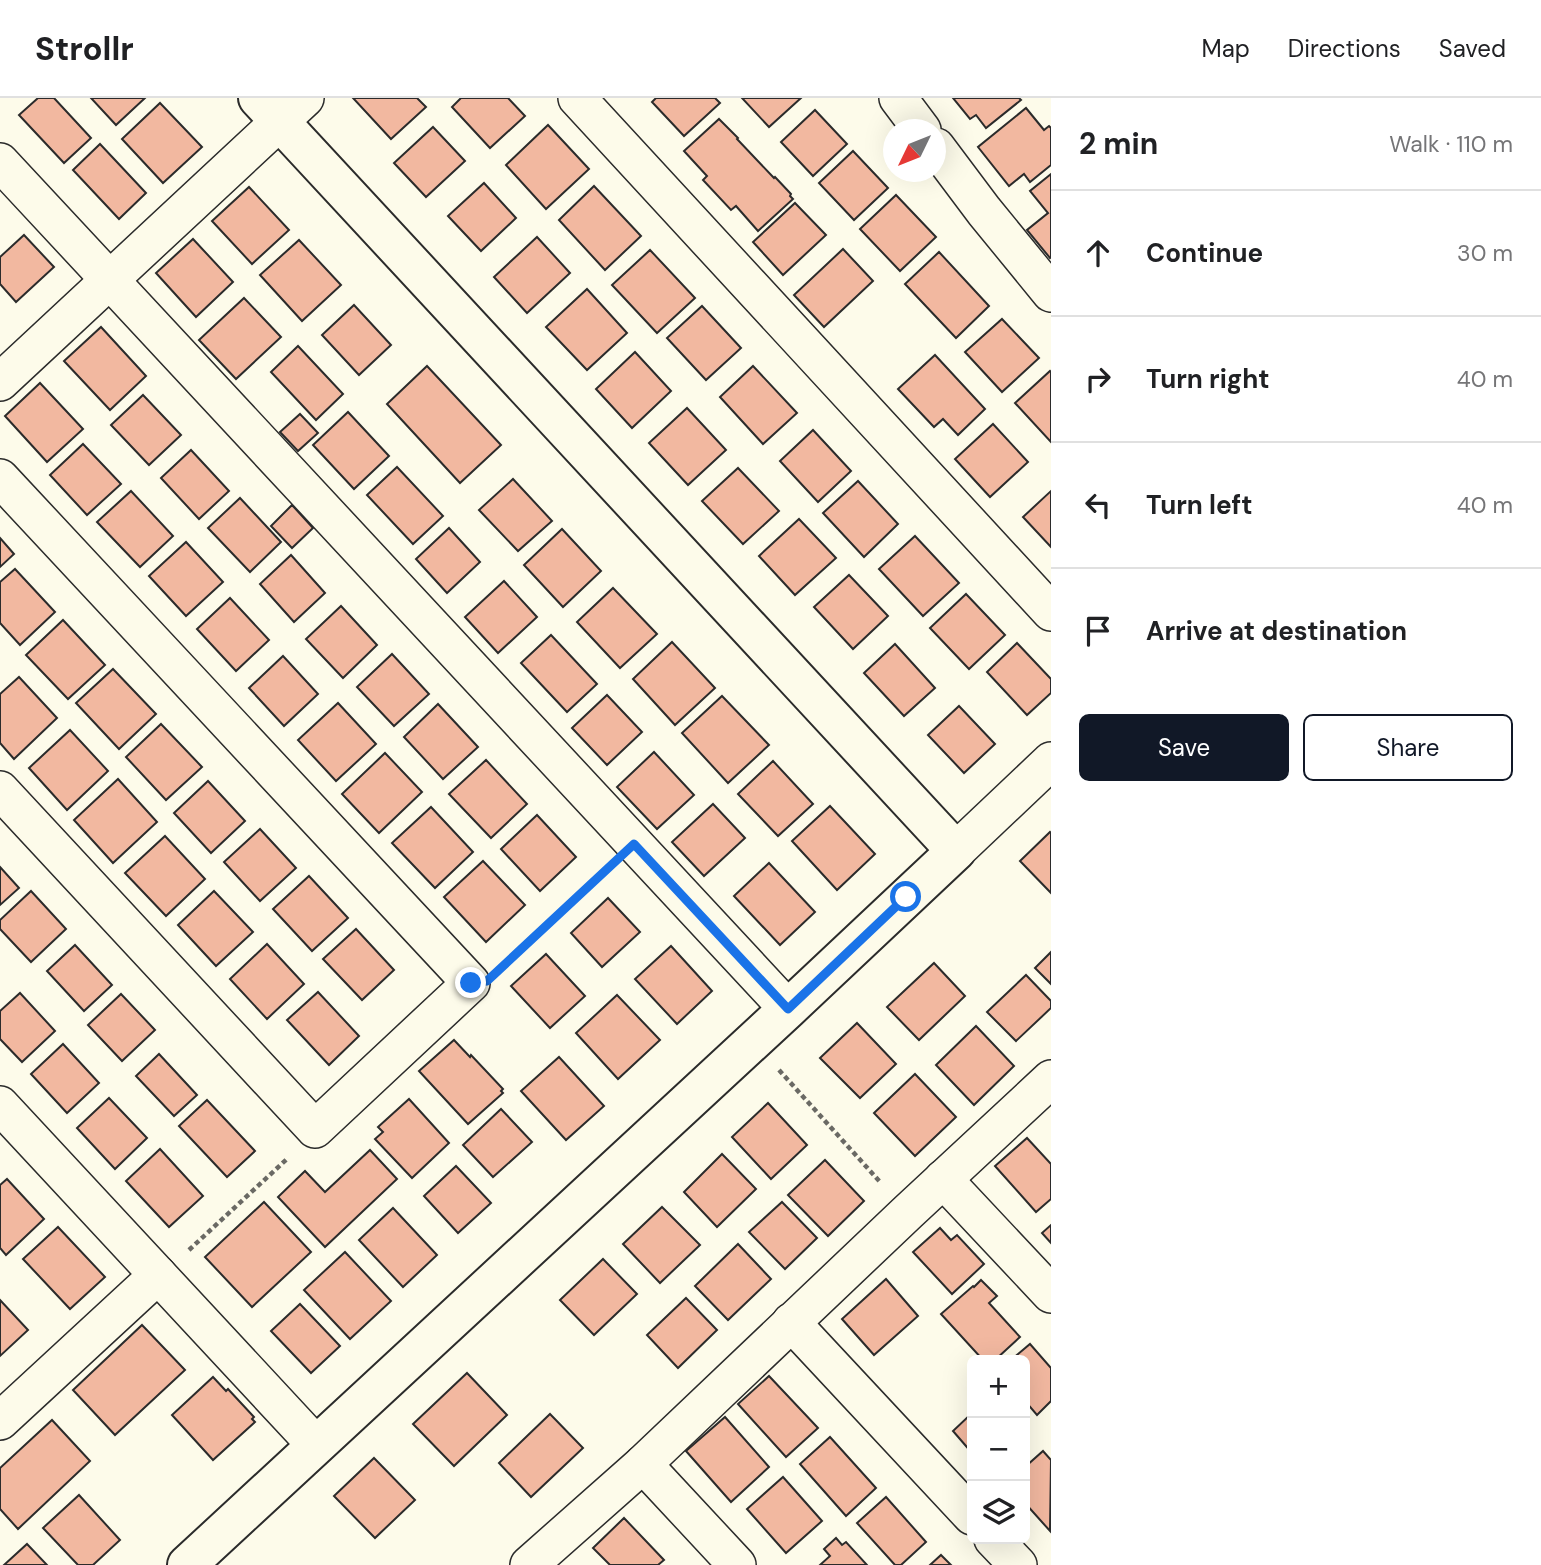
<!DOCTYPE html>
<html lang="en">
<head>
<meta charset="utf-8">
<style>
	:root { --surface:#fff; --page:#f2f2f2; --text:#202124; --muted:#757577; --line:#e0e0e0; --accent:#111827 }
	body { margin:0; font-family:"DM Sans",sans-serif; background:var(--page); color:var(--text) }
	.controls { position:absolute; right:21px; bottom:21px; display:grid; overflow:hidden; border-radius:10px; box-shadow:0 7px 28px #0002 }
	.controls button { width:63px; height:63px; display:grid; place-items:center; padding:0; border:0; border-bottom:2px solid var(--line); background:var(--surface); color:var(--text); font:35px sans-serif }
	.compass { position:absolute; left:883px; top:21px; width:63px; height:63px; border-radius:50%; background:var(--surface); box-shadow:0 7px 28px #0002; rotate:227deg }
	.stop { position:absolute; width:21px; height:21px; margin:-16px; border:5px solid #1a73e8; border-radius:50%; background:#fff }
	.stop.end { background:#1a73e8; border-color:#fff; box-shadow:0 2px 7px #0008 }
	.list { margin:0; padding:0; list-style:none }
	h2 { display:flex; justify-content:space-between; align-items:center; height:91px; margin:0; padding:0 28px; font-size:30px }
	h2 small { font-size:23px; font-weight:400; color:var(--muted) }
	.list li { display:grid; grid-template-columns:46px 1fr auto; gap:21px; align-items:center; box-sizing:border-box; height:126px; padding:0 28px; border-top:2px solid var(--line) }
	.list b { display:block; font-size:26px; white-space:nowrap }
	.list em { font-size:23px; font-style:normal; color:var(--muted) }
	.actions { display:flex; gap:14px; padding:21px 28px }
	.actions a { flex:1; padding:16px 0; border:2px solid var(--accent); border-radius:10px; text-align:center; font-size:24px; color:var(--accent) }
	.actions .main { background:var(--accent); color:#fff }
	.icon { flex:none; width:38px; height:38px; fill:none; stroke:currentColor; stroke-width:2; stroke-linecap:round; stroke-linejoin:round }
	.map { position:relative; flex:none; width:1051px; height:1467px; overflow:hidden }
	header { display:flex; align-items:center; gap:42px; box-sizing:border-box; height:98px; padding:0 35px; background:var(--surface); border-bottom:2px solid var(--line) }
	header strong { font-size:33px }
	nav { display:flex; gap:38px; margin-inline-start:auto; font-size:24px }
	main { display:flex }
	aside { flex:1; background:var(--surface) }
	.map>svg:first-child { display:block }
	.building { fill:#f2b8a0; stroke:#2b2b2b; stroke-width:2 }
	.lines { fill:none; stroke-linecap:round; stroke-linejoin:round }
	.minor-casing { stroke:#2b2b2b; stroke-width:40 }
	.tertiary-casing { stroke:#2b2b2b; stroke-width:42 }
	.path { stroke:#6a6964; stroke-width:4.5; stroke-dasharray:5 3.5; stroke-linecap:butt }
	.minor { stroke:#fdfbea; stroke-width:37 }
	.tertiary { stroke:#fdfbea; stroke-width:38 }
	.route { stroke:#1a73e8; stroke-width:9 }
</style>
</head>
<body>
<header>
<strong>Strollr</strong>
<nav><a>Map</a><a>Directions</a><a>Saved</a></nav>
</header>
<main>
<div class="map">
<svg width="1051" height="1467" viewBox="0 0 1051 1467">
	<rect width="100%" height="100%" fill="#fdfbea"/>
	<g class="building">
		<path d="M38,0H54L91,40L64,65L19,17Z"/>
		<path d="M91,0H145L116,27Z"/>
		<path d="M353,0H417L426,9L391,41Z"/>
		<path d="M461,0H508L525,18L490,50L452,9Z"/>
		<path d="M656,0H715L720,5L684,38L652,4Z"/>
		<path d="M742,0H801L769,29Z"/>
		<path d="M953,0H1019L1021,2L986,30L976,17L970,21Z"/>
		<path d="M160,5L202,49L163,85L122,41Z"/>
		<path d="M1026,10L1044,32L1049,28L1051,30V67L1030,84L1024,76L1009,88L978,49Z"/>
		<path d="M815,12L847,46L813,78L781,44Z"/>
		<path d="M719,21L738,40L737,41L774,80L775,79L791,96L790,98L793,101L758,133L736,108L731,112L703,82L707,78L684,53Z"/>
		<path d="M548,27L589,71L546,111L506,67Z"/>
		<path d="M433,29L465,63L426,99L394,65Z"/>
		<path d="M100,46L146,95L119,121L73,72Z"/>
		<path d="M853,53L888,90L854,122L819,85Z"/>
		<path d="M1051,76V159L1050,160L1027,132L1048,115L1030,93Z"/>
		<path d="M484,85L516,120L481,153L448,118Z"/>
		<path d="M594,88L641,138L605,172L559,122Z"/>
		<path d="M249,89L289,132L252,166L212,123Z"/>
		<path d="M896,97L936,139L900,173L860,131Z"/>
		<path d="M795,105L826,137L783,177L753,144Z"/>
		<path d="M24,137L54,169L16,204L0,186V159Z"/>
		<path d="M537,139L570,175L527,215L494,179Z"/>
		<path d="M193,141L233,184L196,219L156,175Z"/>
		<path d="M299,142L341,187L302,223L260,177Z"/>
		<path d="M843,151L873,183L824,229L794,197Z"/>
		<path d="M650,152L695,200L657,235L612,187Z"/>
		<path d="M939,154L989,208L956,240L905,186Z"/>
		<path d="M587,191L627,235L587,272L546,229Z"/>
		<path d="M244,200L281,239L236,281L199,242Z"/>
		<path d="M354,207L391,247L359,277L322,237Z"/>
		<path d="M702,208L741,250L706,282L667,240Z"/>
		<path d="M1002,221L1039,260L1002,294L965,254Z"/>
		<path d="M101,229L146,278L110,312L64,263Z"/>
		<path d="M298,248L343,296L316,322L271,274Z"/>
		<path d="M635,254L671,293L632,330L596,291Z"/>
		<path d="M935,257L985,311L958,337L943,321L934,329L898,291Z"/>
		<path d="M427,268L501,347L460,385L387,306Z"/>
		<path d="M753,268L797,315L763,346L720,299Z"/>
		<path d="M1050,273L1051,274V344L1015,305Z"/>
		<path d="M40,285L83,331L47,364L5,318Z"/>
		<path d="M143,297L181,337L149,367L111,327Z"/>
		<path d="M687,310L726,352L688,387L649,345Z"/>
		<path d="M348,314L389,358L354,391L313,347Z"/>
		<path d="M300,316L318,335L298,353L280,334Z"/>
		<path d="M993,326L1028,364L990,399L955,361Z"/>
		<path d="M813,332L851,373L818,404L780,363Z"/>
		<path d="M83,346L121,386L87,417L50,377Z"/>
		<path d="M191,352L229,393L199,421L161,380Z"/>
		<path d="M397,369L443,418L413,446L367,397Z"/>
		<path d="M738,370L779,413L743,446L702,403Z"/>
		<path d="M513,381L552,423L518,453L479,412Z"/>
		<path d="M858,383L898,426L864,459L823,415Z"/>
		<path d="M131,393L173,438L140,469L97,424Z"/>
		<path d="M1051,393V449L1023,419Z"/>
		<path d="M240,400L281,444L250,474L208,430Z"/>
		<path d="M292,407L313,430L292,450L271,428Z"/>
		<path d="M799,421L836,460L795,497L759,458Z"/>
		<path d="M449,430L480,464L447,495L416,461Z"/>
		<path d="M562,431L601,473L563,509L524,467Z"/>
		<path d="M915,438L959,485L923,518L879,471Z"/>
		<path d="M0,440L14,456L0,469Z"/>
		<path d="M186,444L223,484L186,518L149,478Z"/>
		<path d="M291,457L325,495L294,524L260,486Z"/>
		<path d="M15,471L55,514L20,547L0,525V484Z"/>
		<path d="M849,477L888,518L853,551L814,509Z"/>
		<path d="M504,483L537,519L498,555L465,519Z"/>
		<path d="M613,490L657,536L620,570L577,524Z"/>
		<path d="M966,496L1005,537L969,571L930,530Z"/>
		<path d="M230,500L269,542L236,573L197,531Z"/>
		<path d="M341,508L377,547L343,580L306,541Z"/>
		<path d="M63,522L105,567L68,601L26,557Z"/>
		<path d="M551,537L597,586L567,614L521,565Z"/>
		<path d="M672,544L715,590L675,627L633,581Z"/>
		<path d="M1017,545L1051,581V595L1027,617L987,574Z"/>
		<path d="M895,546L935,590L904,618L864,575Z"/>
		<path d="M392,556L429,596L394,628L357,589Z"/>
		<path d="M283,558L318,596L284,628L249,590Z"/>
		<path d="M113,571L156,616L119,651L76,605Z"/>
		<path d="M19,579L57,620L14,661L0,645V596Z"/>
		<path d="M607,597L642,634L607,667L572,630Z"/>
		<path d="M722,598L769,647L728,685L682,635Z"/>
		<path d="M338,605L376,646L336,683L298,642Z"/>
		<path d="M438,606L478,649L443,681L404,639Z"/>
		<path d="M959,608L995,646L964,675L928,637Z"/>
		<path d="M161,626L202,669L166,702L126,659Z"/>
		<path d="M70,632L108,673L67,712L29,670Z"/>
		<path d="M654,654L694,697L657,731L617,689Z"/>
		<path d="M385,655L422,694L379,735L342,696Z"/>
		<path d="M486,662L527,706L491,740L449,696Z"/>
		<path d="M773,663L813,706L778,738L738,696Z"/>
		<path d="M118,681L157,724L113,765L74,722Z"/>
		<path d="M208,683L245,723L211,755L174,715Z"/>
		<path d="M713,706L745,740L704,778L672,744Z"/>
		<path d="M830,708L875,756L837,792L792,743Z"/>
		<path d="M431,709L473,754L435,790L392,745Z"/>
		<path d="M537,717L576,759L540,793L501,751Z"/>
		<path d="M260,731L296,770L260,803L224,764Z"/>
		<path d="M1050,734L1051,735V795L1020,763Z"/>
		<path d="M165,738L205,781L166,818L125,775Z"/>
		<path d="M483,763L525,807L486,844L444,799Z"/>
		<path d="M769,765L815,814L780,847L734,798Z"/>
		<path d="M0,769L19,790L0,807Z"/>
		<path d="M309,778L348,820L312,853L273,811Z"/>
		<path d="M31,793L66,831L31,864L0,831V822Z"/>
		<path d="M214,793L253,834L216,868L178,827Z"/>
		<path d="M608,800L640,834L602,869L571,835Z"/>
		<path d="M356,831L394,872L362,902L323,861Z"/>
		<path d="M267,846L304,886L267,921L230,881Z"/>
		<path d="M75,847L112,887L84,913L47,873Z"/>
		<path d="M671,848L712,893L677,926L635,881Z"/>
		<path d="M1051,854V886L1035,870Z"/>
		<path d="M546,856L585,898L550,930L511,888Z"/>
		<path d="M934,865L965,898L919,942L887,909Z"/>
		<path d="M1026,877L1051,903V910L1016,943L987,914Z"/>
		<path d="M318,894L359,938L329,967L287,922Z"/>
		<path d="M20,895L55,933L22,964L0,941V913Z"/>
		<path d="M121,896L155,932L122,963L88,927Z"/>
		<path d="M617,897L660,942L618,981L576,935Z"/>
		<path d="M857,925L896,966L860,1000L820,960Z"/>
		<path d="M976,928L1014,968L974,1007L936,967Z"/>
		<path d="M454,942L470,959L471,957L503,991L501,993L503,995L468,1026L419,973Z"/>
		<path d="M63,946L99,985L67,1015L31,976Z"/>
		<path d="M159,956L197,997L174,1018L136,978Z"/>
		<path d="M559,959L604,1008L566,1042L521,993Z"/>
		<path d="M915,976L956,1019L915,1058L874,1015Z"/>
		<path d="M109,1000L147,1040L115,1071L77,1030Z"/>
		<path d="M409,1001L449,1045L412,1080L375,1041L383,1034L378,1029Z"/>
		<path d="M207,1002L255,1053L227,1079L179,1028Z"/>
		<path d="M768,1005L807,1047L771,1081L732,1039Z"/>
		<path d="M501,1011L532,1044L493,1079L463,1047Z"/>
		<path d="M1027,1040L1051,1066V1101L1036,1114L995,1068Z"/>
		<path d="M160,1051L203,1098L169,1129L126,1083Z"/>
		<path d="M370,1052L397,1081L325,1149L278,1099L305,1073L325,1094Z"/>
		<path d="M722,1056L756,1091L717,1129L684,1094Z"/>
		<path d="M825,1062L864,1103L828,1138L788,1097Z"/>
		<path d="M456,1068L491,1105L458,1135L424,1098Z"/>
		<path d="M7,1081L44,1121L6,1157L0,1150V1087Z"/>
		<path d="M264,1104L311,1154L252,1209L205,1159Z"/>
		<path d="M782,1104L817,1140L785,1171L749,1134Z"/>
		<path d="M662,1109L700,1147L660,1185L623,1146Z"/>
		<path d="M393,1110L437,1157L403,1189L359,1142Z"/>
		<path d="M1051,1127V1145L1042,1135Z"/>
		<path d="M58,1129L105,1179L70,1211L23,1161Z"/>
		<path d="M940,1130L951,1142L957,1137L984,1166L952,1196L913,1154Z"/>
		<path d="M738,1146L771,1181L728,1222L695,1188Z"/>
		<path d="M345,1154L391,1203L350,1241L304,1192Z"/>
		<path d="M603,1161L637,1196L594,1237L560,1202Z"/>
		<path d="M886,1181L918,1218L874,1257L842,1221Z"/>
		<path d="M981,1182L997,1198L989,1205L1020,1239L995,1262H983L941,1216L973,1188L974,1189Z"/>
		<path d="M686,1200L717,1232L678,1270L647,1237Z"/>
		<path d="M0,1202L28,1232L0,1258Z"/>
		<path d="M300,1206L340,1248L311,1275L271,1233Z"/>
		<path d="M142,1227L185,1272L115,1337L73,1292Z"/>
		<path d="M1030,1246L1051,1270V1303L1037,1317L1025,1303V1262H1011Z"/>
		<path d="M467,1275L507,1317L454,1368L413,1326Z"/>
		<path d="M769,1278L818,1330L786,1359L738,1306Z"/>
		<path d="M213,1279L226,1293L228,1291L254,1319L252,1321L255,1324L213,1362L172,1317Z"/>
		<path d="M972,1315V1355L953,1333Z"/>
		<path d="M550,1316L583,1350L531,1399L499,1365Z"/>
		<path d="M725,1319L769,1369L731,1404L686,1353Z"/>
		<path d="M52,1322L90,1363L18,1431L0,1411V1370Z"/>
		<path d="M830,1339L876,1390L846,1418L800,1366Z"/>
		<path d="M1043,1353L1051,1362L1050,1433L1025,1405V1369Z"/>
		<path d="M374,1360L415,1402L375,1440L334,1398Z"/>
		<path d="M783,1379L822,1423L786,1455L747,1411Z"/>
		<path d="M79,1397L120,1442L93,1467H78L43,1430Z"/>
		<path d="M886,1399L926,1444L901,1467H895L857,1425Z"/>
		<path d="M624,1420L664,1462L658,1467H610L593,1450Z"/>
		<path d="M836,1440L842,1447L846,1444L867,1467H820L830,1458L824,1451Z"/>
		<path d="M27,1446L47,1467H4Z"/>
		<path d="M941,1457L951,1467H930Z"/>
	</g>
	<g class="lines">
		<g class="minor-casing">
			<g id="minor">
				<path d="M577,0L1051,514"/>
				<path d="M898,0L922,32"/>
				<path d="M936,49L984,113L1051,195"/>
				<path d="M0,64L788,911"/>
				<path d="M0,284L305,0"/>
				<path d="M0,380L471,885L315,1031L0,692"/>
				<path d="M956,753L1051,663"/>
				<path d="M0,1007L316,1347"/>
				<path d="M943,1081L1051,1196"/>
				<path d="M791,1224L972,1418"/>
				<path d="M0,1323L158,1177"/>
				<path d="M643,1366L737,1467"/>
				<path d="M993,1441L1018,1467"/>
				<path d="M529,1467L643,1366L908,1114L1051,981"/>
			</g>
		</g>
		<g class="tertiary-casing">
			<path id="tertiary" d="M187,1467L788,911L956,753L258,0"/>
		</g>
		<g class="path">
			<path d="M504,867L607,771"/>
			<path d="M779,972L881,1085"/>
			<path d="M189,1152L288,1060"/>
		</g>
		<use href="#minor" class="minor"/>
		<use href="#tertiary" class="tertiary"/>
	</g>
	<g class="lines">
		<path class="route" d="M471,885L487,883L634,746L788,911L906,799"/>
	</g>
</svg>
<div class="controls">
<button>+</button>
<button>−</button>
<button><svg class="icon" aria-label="layers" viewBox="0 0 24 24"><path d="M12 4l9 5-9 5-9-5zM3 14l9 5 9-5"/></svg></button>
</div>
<svg class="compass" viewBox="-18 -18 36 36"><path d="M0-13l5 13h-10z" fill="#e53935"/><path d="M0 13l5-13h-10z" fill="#757577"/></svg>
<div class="stop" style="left:906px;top:799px"></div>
<div class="stop end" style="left:471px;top:885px"></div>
</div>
<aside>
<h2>2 min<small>Walk · 110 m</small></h2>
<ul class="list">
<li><svg class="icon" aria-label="ahead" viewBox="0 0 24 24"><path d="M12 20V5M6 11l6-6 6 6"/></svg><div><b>Continue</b></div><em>30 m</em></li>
<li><svg class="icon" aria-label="right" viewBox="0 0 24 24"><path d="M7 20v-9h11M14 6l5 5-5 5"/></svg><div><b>Turn right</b></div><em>40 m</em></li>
<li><svg class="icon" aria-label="left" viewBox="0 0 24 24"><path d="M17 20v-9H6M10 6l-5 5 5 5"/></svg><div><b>Turn left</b></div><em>40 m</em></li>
<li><svg class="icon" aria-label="arrive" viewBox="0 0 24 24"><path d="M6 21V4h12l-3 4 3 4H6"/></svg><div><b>Arrive at destination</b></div></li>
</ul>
<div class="actions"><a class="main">Save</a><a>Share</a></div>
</aside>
</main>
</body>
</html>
